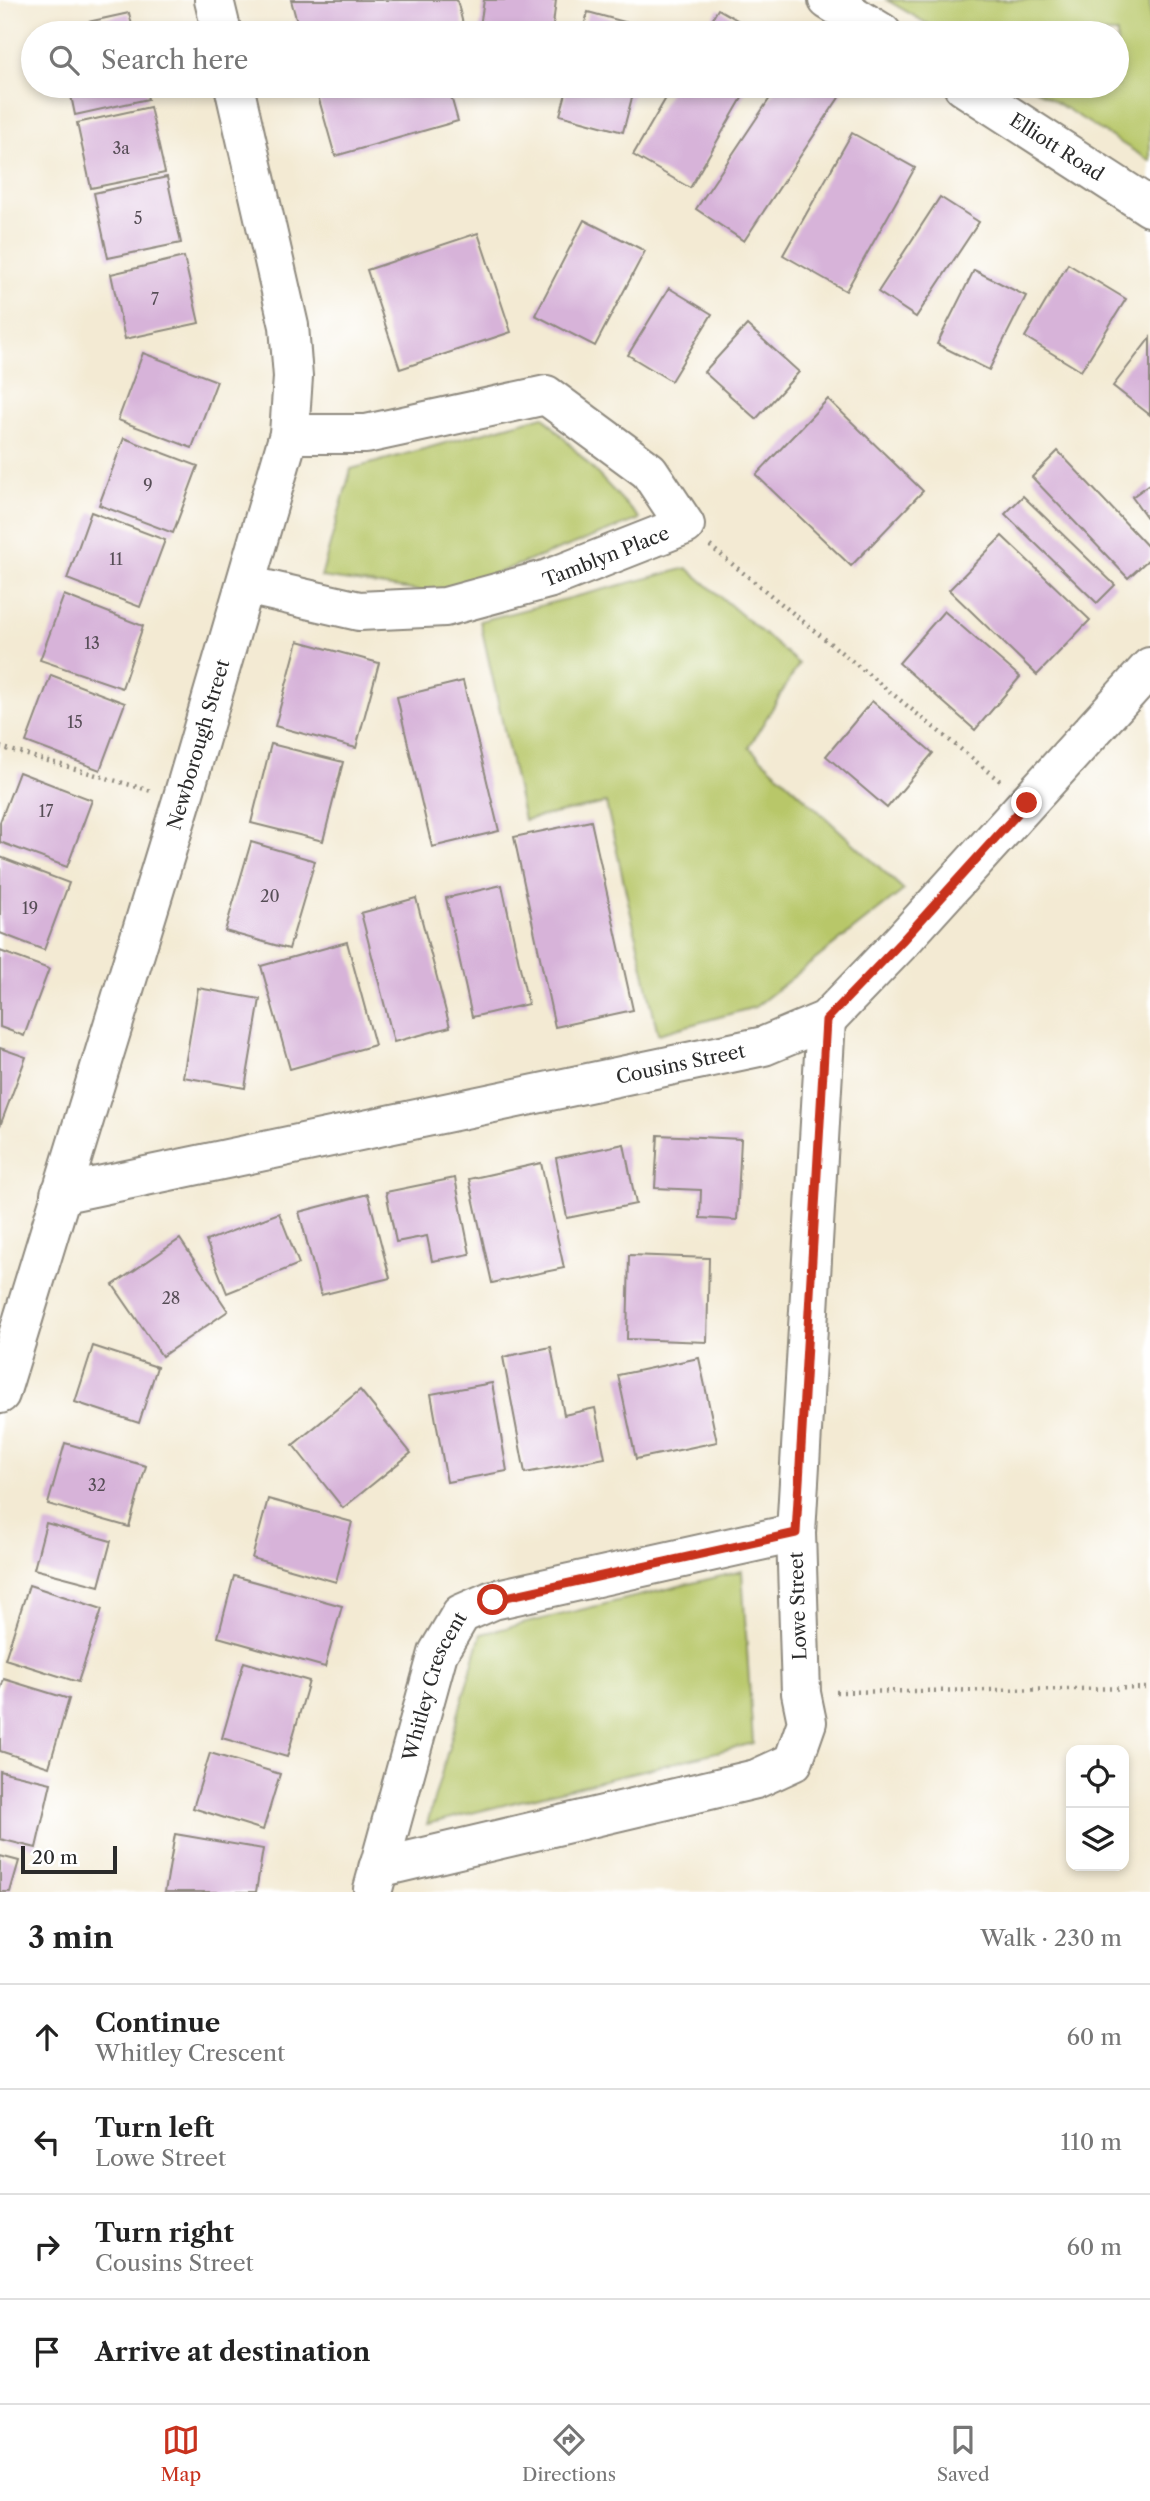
<!DOCTYPE html>
<html lang="en">
<head>
<meta charset="utf-8">
<style>
	:root { --surface:#fff; --page:#f6f6f6; --text:#222; --muted:#767676; --line:#e0e0e0; --accent:#c8321e }
	body { margin:0; font-family:"Libre Caslon Text",serif; background:var(--page); color:var(--text) }
	.controls { position:absolute; right:21px; bottom:21px; display:grid; overflow:hidden; border-radius:14px; box-shadow:0 4px 10px #0003 }
	.controls button { width:63px; height:63px; display:grid; place-items:center; padding:0; border:0; border-bottom:2px solid var(--line); background:var(--surface); color:var(--text); font:35px sans-serif }
	.scale { position:absolute; left:21px; bottom:18px; width:96px; box-sizing:border-box; padding-left:7px; border:4px solid #2b2b2b; border-top:0; font-size:19px; line-height:24px; white-space:nowrap; color:#2b2b2b; -webkit-text-stroke:5px #fff; paint-order:stroke }
	.stop { position:absolute; width:21px; height:21px; margin:-16px; border:5px solid #c8321e; border-radius:50%; background:#fff }
	.stop.end { background:#c8321e; border-color:#fff; box-shadow:0 2px 7px #0008 }
	.list { margin:0; padding:0; list-style:none }
	h2 { display:flex; justify-content:space-between; align-items:center; height:91px; margin:0; padding:0 28px; font-size:30px }
	h2 small { font-size:23px; font-weight:400; color:var(--muted) }
	.list li { display:grid; grid-template-columns:46px 1fr auto; gap:21px; align-items:center; box-sizing:border-box; height:105px; padding:0 28px; border-top:2px solid var(--line) }
	.list b { display:block; font-size:26px; white-space:nowrap }
	.list p { margin:0; font-size:23px; white-space:nowrap; color:var(--muted) }
	.list em { font-size:23px; font-style:normal; color:var(--muted) }
	.icon { flex:none; width:38px; height:38px; fill:none; stroke:currentColor; stroke-width:2; stroke-linecap:round; stroke-linejoin:round }
	.map { position:relative; flex:none; width:1150px; height:1892px; overflow:hidden }
	.search { position:absolute; background:var(--surface); box-shadow:0 4px 10px #0003; left:21px; right:21px; top:21px; height:77px; display:flex; align-items:center; gap:18px; box-sizing:border-box; padding:0 24px; border-radius:38px; color:var(--muted); font-size:26px }
	.sheet { height:511px; background:var(--surface) }
	nav { display:flex; justify-content:space-around; align-items:center; box-sizing:border-box; height:98px; border-top:2px solid var(--line); background:var(--surface); font-size:19px; color:var(--muted) }
	nav a { display:grid; justify-items:center; gap:4px }
	nav .on { color:var(--accent) }
	.map>svg:first-child { display:block }
	.green { fill:#b8c769; stroke:#72794a; stroke-width:2 }
	.building { fill:#d7b3d9 }
	.lines { fill:none; stroke-linecap:round; stroke-linejoin:round }
	.minor-casing { stroke:#8f8a7f; stroke-width:42 }
	.path { stroke:#8f8a7f; stroke-width:4.5; stroke-dasharray:2 5; stroke-linecap:butt }
	.minor { stroke:#fff; stroke-width:38 }
	.route { stroke:#c8321e; stroke-width:9 }
	.labels { text-anchor:middle; dominant-baseline:central; stroke-width:5; stroke-linejoin:round; paint-order:stroke }
	.number-label { font-size:16px; fill:#564d56 }
	.street-label { font-size:19px; fill:#2b2b2b; stroke:#fff }
</style>
</head>
<body>
<div class="map">
<svg width="1150" height="1892" viewBox="0 0 1150 1892">
	<rect width="100%" height="100%" fill="#fff"/>
	<filter id="ink" filterUnits="userSpaceOnUse"><feTurbulence type="fractalNoise" baseFrequency=".0143" numOctaves="2"/><feDisplacementMap in="SourceGraphic" scale="14" xChannelSelector="R" yChannelSelector="G"/><feConvolveMatrix kernelMatrix="1 2 1 2 8 2 1 2 1" color-interpolation-filters="sRGB"/></filter>
	<filter id="wash" filterUnits="userSpaceOnUse"><feTurbulence type="fractalNoise" baseFrequency=".00686" numOctaves="4" result="noise"/><feDisplacementMap in="SourceGraphic" scale="28" xChannelSelector="R" yChannelSelector="G"/><feGaussianBlur stdDeviation="1.57" result="paint"/><feColorMatrix in="noise" values="0 0 0 0 0 0 0 0 0 0 0 0 0 0 0 0 0 1.4 0 .05"/><feComposite in="paint" operator="in"/></filter>
	<g filter="url(#wash)">
		<rect width="100%" height="100%" fill="#f3ead3"/>
		<g class="green">
			<path d="M887,0H1150V161L1030,86H1117V33H943Z"/>
			<path d="M543,416L640,519L441,594L321,577L351,469Z"/>
			<path d="M687,568L799,664L749,747L904,890L755,1007L658,1034L606,803L524,820L480,621Z"/>
			<path d="M742,1571L753,1743L427,1824L481,1634Z"/>
		</g>
		<g id="blocks">
			<g class="building">
				<path d="M291,0H457L465,32L300,33Z"/>
				<path d="M484,0H556L552,33H479Z"/>
				<path d="M718,9L760,33H704Z"/>
				<path d="M588,12L650,29L648,33H582Z"/>
				<path d="M129,13L134,33H57L56,29Z"/>
				<path d="M69,86H145L148,99L75,115Z"/>
				<path d="M355,86H448L458,121L335,156L318,96Z"/>
				<path d="M568,86H635L623,132L560,115Z"/>
				<path d="M673,86H749L690,188L633,155Z"/>
				<path d="M778,86H831L842,93L744,241L696,209Z"/>
				<path d="M150,107L165,173L91,188L77,123Z"/>
				<path d="M852,133L915,168L846,291L783,255Z"/>
				<path d="M167,177L181,243L108,258L94,193Z"/>
				<path d="M940,197L979,222L916,317L878,292Z"/>
				<path d="M584,220L645,251L595,346L535,315Z"/>
				<path d="M478,233L511,332L400,369L367,270Z"/>
				<path d="M184,257L199,323L125,339L111,274Z"/>
				<path d="M1068,264L1126,299L1081,371L1025,337Z"/>
				<path d="M974,270L1026,296L989,370L937,344Z"/>
				<path d="M669,288L712,314L671,381L628,355Z"/>
				<path d="M747,325L799,372L756,419L704,372Z"/>
				<path d="M1150,338V415L1113,386Z"/>
				<path d="M143,353L217,381L192,448L118,420Z"/>
				<path d="M828,399L923,491L851,566L756,475Z"/>
				<path d="M124,438L198,466L173,533L99,505Z"/>
				<path d="M1058,451L1150,549V558L1128,578L1032,477Z"/>
				<path d="M1150,484V522L1132,497Z"/>
				<path d="M1023,496L1115,585L1097,603L1005,514Z"/>
				<path d="M91,512L165,540L140,607L67,579Z"/>
				<path d="M1002,536L1090,620L1037,675L949,590Z"/>
				<path d="M64,595L143,626L122,688L40,660Z"/>
				<path d="M944,611L1020,677L975,730L899,663Z"/>
				<path d="M298,641L379,663L356,748L275,726Z"/>
				<path d="M51,675L125,703L100,770L26,742Z"/>
				<path d="M463,681L499,831L432,847L397,697Z"/>
				<path d="M872,701L933,753L887,808L826,756Z"/>
				<path d="M271,744L343,762L323,841L251,823Z"/>
				<path d="M19,772L92,800L67,867L0,842V822Z"/>
				<path d="M591,821L633,1010L555,1027L514,837Z"/>
				<path d="M251,842L315,861L289,949L225,931Z"/>
				<path d="M0,857L69,883L44,950L0,933Z"/>
				<path d="M502,885L528,1004L472,1017L446,898Z"/>
				<path d="M416,898L450,1027L394,1042L361,913Z"/>
				<path d="M347,942L375,1045L290,1069L261,966Z"/>
				<path d="M0,951L49,969L24,1036L0,1027Z"/>
				<path d="M198,988L260,999L245,1088L183,1077Z"/>
				<path d="M0,1048L26,1057L0,1126Z"/>
				<path d="M658,1135L741,1139L737,1220L700,1218L701,1190L655,1188Z"/>
				<path d="M624,1144L636,1204L567,1218L556,1158Z"/>
				<path d="M541,1163L564,1268L492,1283L469,1179Z"/>
				<path d="M455,1178L470,1254L432,1261L427,1236L396,1242L386,1192Z"/>
				<path d="M368,1194L390,1278L321,1295L299,1212Z"/>
				<path d="M279,1213L299,1264L227,1293L206,1241Z"/>
				<path d="M180,1239L228,1311L162,1356L113,1285Z"/>
				<path d="M629,1255L709,1258L707,1342L627,1339Z"/>
				<path d="M93,1346L157,1367L139,1423L75,1402Z"/>
				<path d="M551,1347L564,1415L595,1408L605,1458L525,1473L503,1357Z"/>
				<path d="M699,1358L717,1442L636,1459L618,1375Z"/>
				<path d="M492,1383L507,1471L447,1482L431,1394Z"/>
				<path d="M360,1390L411,1453L343,1508L293,1445Z"/>
				<path d="M65,1443L146,1466L129,1527L48,1504Z"/>
				<path d="M268,1499L352,1522L336,1582L252,1558Z"/>
				<path d="M46,1523L111,1541L99,1586L34,1569Z"/>
				<path d="M234,1576L342,1606L325,1667L218,1637Z"/>
				<path d="M29,1585L102,1609L78,1682L5,1659Z"/>
				<path d="M244,1662L309,1681L287,1757L222,1738Z"/>
				<path d="M4,1679L69,1699L49,1767L0,1751V1691Z"/>
				<path d="M210,1753L280,1774L263,1830L193,1808Z"/>
				<path d="M0,1771L51,1783L36,1848L0,1839Z"/>
				<path d="M175,1834L263,1849L256,1892H165Z"/>
				<path d="M0,1856L19,1861L10,1892H0Z"/>
			</g>
		</g>
	</g>
	<g filter="url(#ink)">
		<use href="#blocks" fill-opacity="0" stroke="#8f8a7f" stroke-width="2"/>
		<g class="lines">
			<g class="minor-casing">
				<g id="minor">
					<path d="M214,0L222,33"/>
					<path d="M828,0L882,33"/>
					<path id="s1" d="M963,86L1150,207"/>
					<path id="s2" d="M246,585L359,611L445,607L548,579L685,525L649,471L546,395L366,434H289"/>
					<path id="s3" d="M60,1194L764,1046L826,1020L902,941L1150,667"/>
					<path id="s4" d="M0,1394L182,800L289,434L293,377L289,326L234,86"/>
					<path d="M378,1868L756,1779L793,1762L807,1722L801,1693L796,1533L826,1020"/>
					<path id="s5" d="M373,1889L438,1653L461,1614L493,1600L796,1533"/>
				</g>
			</g>
			<g class="path">
				<path d="M710,546L1000,781"/>
				<path d="M0,747L151,791"/>
				<path d="M836,1692L1150,1688"/>
			</g>
			<use href="#minor" class="minor"/>
		</g>
	</g>
	<g class="lines" filter="url(#ink)">
		<path class="route" d="M493,1600L796,1533L826,1020L902,941L1027,803"/>
	</g>
	<g class="labels">
		<g class="number-label">
			<text x="121" y="148">3a</text>
			<text x="138" y="218">5</text>
			<text x="155" y="299">7</text>
			<text x="148" y="485">9</text>
			<text x="116" y="559">11</text>
			<text x="92" y="643">13</text>
			<text x="75" y="722">15</text>
			<text x="46" y="811">17</text>
			<text x="270" y="896">20</text>
			<text x="30" y="908">19</text>
			<text x="171" y="1298">28</text>
			<text x="97" y="1485">32</text>
		</g>
		<g class="street-label">
			<text stroke="none"><textPath href="#s1" startOffset="112">Elliott Road</textPath></text>
			<text stroke="none"><textPath href="#s2" startOffset="371">Tamblyn Place</textPath></text>
			<text stroke="none"><textPath href="#s4" startOffset="679">Newborough Street</textPath></text>
			<text stroke="none"><textPath href="#s3" startOffset="634">Cousins Street</textPath></text>
			<text transform="translate(798 1606) rotate(-92)">Lowe Street</text>
			<text stroke="none"><textPath href="#s5" startOffset="212">Whitley Crescent</textPath></text>
		</g>
	</g>
</svg>
<div class="controls">
<button><svg class="icon" aria-label="locate" viewBox="0 0 24 24"><circle cx="12" cy="12" r="6"/><path d="M12 2v4M12 18v4M2 12h4M18 12h4"/></svg></button>
<button><svg class="icon" aria-label="layers" viewBox="0 0 24 24"><path d="M12 4l9 5-9 5-9-5zM3 14l9 5 9-5"/></svg></button>
</div>
<div class="scale">20 m</div>
<div class="stop" style="left:493px;top:1600px"></div>
<div class="stop end" style="left:1027px;top:803px"></div>
<div class="search"><svg class="icon" aria-label="search" viewBox="0 0 24 24"><circle cx="10" cy="10" r="6"/><path d="M15 15l6 6"/></svg>Search here</div>
</div>
<section class="sheet">
<h2>3 min<small>Walk · 230 m</small></h2>
<ul class="list">
<li><svg class="icon" aria-label="ahead" viewBox="0 0 24 24"><path d="M12 20V5M6 11l6-6 6 6"/></svg><div><b>Continue</b><p>Whitley Crescent</p></div><em>60 m</em></li>
<li><svg class="icon" aria-label="left" viewBox="0 0 24 24"><path d="M17 20v-9H6M10 6l-5 5 5 5"/></svg><div><b>Turn left</b><p>Lowe Street</p></div><em>110 m</em></li>
<li><svg class="icon" aria-label="right" viewBox="0 0 24 24"><path d="M7 20v-9h11M14 6l5 5-5 5"/></svg><div><b>Turn right</b><p>Cousins Street</p></div><em>60 m</em></li>
<li><svg class="icon" aria-label="arrive" viewBox="0 0 24 24"><path d="M6 21V4h12l-3 4 3 4H6"/></svg><div><b>Arrive at destination</b></div></li>
</ul>
</section>
<nav>
<a class="on"><svg class="icon" aria-label="map" viewBox="0 0 24 24"><path d="M3 6l6-2 6 2 6-2v14l-6 2-6-2-6 2zM9 4v14M15 6v14"/></svg>Map</a>
<a><svg class="icon" aria-label="directions" viewBox="0 0 24 24"><path d="M12 3l9 9-9 9-9-9zM9 14v-3h6M13 9l2 2-2 2"/></svg>Directions</a>
<a><svg class="icon" aria-label="saved" viewBox="0 0 24 24"><path d="M7 4h10v16l-5-4-5 4z"/></svg>Saved</a>
</nav>
</body>
</html>
